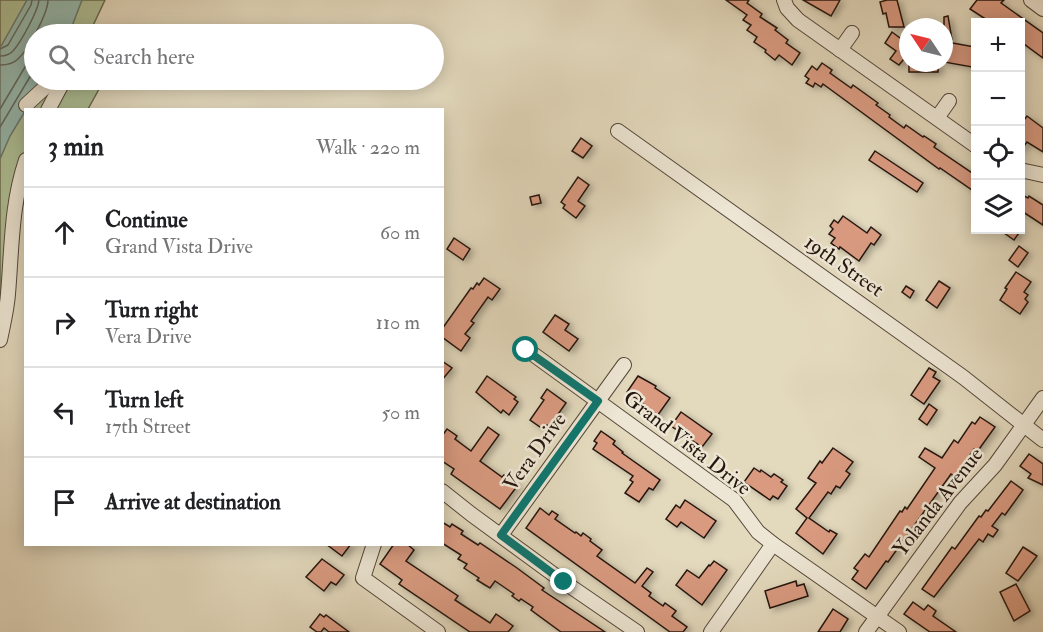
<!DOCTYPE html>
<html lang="en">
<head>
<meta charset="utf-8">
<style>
	:root { --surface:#fff; --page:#f2f2f2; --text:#202124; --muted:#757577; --line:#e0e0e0 }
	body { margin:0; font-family:"IM FELL Double Pica",serif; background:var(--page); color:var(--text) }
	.controls { position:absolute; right:18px; top:18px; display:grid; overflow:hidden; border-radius:0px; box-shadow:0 3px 15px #0003 }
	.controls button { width:54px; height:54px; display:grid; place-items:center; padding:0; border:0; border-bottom:2px solid var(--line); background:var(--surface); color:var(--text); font:30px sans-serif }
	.compass { position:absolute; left:899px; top:18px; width:54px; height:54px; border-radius:50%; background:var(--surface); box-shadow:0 3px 15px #0003; rotate:305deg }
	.stop { position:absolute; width:18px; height:18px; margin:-14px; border:4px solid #0f766e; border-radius:50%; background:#fff }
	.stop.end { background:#0f766e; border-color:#fff; box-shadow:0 2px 6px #0008 }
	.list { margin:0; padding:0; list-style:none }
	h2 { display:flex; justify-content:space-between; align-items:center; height:78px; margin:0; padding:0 24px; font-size:26px }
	h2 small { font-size:20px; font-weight:400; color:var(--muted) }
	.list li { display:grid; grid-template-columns:39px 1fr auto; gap:18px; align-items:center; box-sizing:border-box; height:90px; padding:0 24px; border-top:2px solid var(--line) }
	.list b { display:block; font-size:22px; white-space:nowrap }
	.list p { margin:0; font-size:20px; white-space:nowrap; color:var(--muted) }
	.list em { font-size:20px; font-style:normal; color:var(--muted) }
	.icon { flex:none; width:33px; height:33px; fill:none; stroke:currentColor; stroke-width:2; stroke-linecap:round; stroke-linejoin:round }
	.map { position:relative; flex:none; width:1043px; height:632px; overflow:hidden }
	.search { position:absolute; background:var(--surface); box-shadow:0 3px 15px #0003; left:24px; top:24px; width:420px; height:66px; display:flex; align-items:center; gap:15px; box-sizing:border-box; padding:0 21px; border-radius:33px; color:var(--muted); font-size:22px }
	.panel { position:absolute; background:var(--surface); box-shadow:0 3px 15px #0003; left:24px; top:108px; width:420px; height:438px; border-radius:0px }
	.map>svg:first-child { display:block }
	.green { fill:#aec096; stroke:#6a6b52; stroke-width:1.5 }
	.water { fill:#95bab0; stroke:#68786f; stroke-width:1.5 }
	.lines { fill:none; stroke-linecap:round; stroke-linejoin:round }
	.shore { stroke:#5d685f; stroke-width:1.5 }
	.building { fill:#d99a80; stroke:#25160e; stroke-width:1.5; filter:url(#shadow) }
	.minor-casing { stroke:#54473a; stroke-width:16 }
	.minor { stroke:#ede6d4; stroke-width:14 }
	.route { stroke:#0f766e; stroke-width:8 }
	.labels { text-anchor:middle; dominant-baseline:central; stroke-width:5; stroke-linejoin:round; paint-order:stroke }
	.street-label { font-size:21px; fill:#25160e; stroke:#ede6d4 }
</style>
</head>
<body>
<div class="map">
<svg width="1043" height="632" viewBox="0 0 1043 632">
	<defs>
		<filter id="shadow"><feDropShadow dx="4" dy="2.5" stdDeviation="3" flood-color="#0004"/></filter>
	</defs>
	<rect width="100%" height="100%" fill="#e3d9bd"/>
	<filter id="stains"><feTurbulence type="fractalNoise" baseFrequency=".00333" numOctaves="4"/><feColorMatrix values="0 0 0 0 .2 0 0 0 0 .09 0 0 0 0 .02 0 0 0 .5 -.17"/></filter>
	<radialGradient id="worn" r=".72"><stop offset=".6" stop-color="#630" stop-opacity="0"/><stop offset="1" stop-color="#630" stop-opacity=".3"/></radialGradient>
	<path class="green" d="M0,0H105L89,34H34V80H104L88,109L26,110L25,194L0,312Z"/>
	<path class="water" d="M27,0H82L69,34H34V80H44L10,136L0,159V48Z"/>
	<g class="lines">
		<g class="shore">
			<path d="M0,49L8,45L31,5L32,0"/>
			<path d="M0,56C5,56 9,55 13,51C21,42 38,11 39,0"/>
			<path d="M0,65C7,65 13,64 18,59C28,50 48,13 48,0"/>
			<path d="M0,109L25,67L34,59"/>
			<path d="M0,127L34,70"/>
		</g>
	</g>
	<g class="building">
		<path d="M726,0H749L747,3L762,14L760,17L777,28L775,30L788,40L786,43L800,53L792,65L779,55L775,60L765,52L766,50L754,42L757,37L747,30L751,25L743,20L747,15Z"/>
		<path d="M803,0H840L831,16Z"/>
		<path d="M887,0H897L904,27H889L886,13L883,14L880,2Z"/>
		<path d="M977,0H1004L1001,3L1043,33V58L1020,41V22H990L970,9Z"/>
		<path d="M948,16L952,40L944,42V17Z"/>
		<path d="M892,32L908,44V54L899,65L890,59L896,51L885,43Z"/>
		<path d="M947,42L975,47L972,67L944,62Z"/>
		<path d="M822,63L832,70L830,73L851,88L853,85L878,103L876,105L890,115L889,117L904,128L906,125L923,137L924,136L936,144L934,147L975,175V192L940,168L939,169L823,84L821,87L815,83L813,87L806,83L809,79L805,76L812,66L817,70Z"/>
		<rect x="909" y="63" width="29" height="9"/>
		<path d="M1027,116L1043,128V152L1027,142L1020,151V118L1024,120Z"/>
		<path d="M581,138L592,146L583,158L572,151Z"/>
		<path d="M875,151L923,183L917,192L869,160Z"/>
		<path d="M578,177L589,185L578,201L585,206L576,218L563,208L565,205L561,202Z"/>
		<path d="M1020,194L1028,198L1029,196L1043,205V225L1020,210Z"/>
		<path d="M539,195L541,203L532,205L530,197Z"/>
		<path d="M843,216L867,233L871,227L881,235L874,245L871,243L859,261L840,247L839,249L831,243L835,238L829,234L833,229L830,226L834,220L838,223Z"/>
		<path d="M1000,230H1021L1014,240Z"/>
		<path d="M454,238L470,249L463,260L447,249Z"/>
		<path d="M1019,246L1028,253L1018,267L1009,260Z"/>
		<path d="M1016,272L1031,282L1024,292L1028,295L1025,299L1028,302L1020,314L1000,300L1007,289L1005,288Z"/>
		<path d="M484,278L500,289L492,300L488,297L471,321L474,323L465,334L470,338L461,351L442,337V329L471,288L473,289L477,283L479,285Z"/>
		<path d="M939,281L950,288L937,308L926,300Z"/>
		<path d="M906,286L914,291L910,298L902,292Z"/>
		<path d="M555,315L569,324L565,330L578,339L569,351L543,332Z"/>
		<path d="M442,361L452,368L442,380Z"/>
		<path d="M929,368L936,372L933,377L940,381L924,404L911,395Z"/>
		<path d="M487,376L516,397L514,399L518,402L509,415L503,410L501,413L476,392Z"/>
		<path d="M638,376L656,386L655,388L670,398L655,419L641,410L645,405L627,392Z"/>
		<path d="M547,389L566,403L549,427L547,425L543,429L530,420L544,400L541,398Z"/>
		<path d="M929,404L937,410L927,425L919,419Z"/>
		<path d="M681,412L712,434L702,447L671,426Z"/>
		<path d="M980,417L995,427L977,452L974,449L955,477L951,474L888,562L886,561L866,589L852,579L858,571L854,568L865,554L869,557L900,511L902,512L905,507L907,509L935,468L919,457L925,448L942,458L954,440L958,443L972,422L975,424Z"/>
		<path d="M488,427L499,435L480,461L502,477L504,475L518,485L500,509L451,474L454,469L442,461V436L447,429L457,436L455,439L471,451Z"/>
		<path d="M601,431L615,441L613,444L623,452L622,453L660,480L653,490L649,488L639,502L625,493L633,482L630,480L633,476L593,449L597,443L594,441Z"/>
		<path d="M833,448L853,462L846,471L850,474L840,488L836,486L831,494L828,492L809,518L829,532L830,530L837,534L823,554L796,533L807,518L796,509L816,483L808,478L820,461L822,463Z"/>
		<path d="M1029,454L1043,464V485L1028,478L1031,474L1020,466Z"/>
		<path d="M754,468L760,472L761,470L771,477L774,474L783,480L781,482L787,486L778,499L773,496L770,500L744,482Z"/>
		<path d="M1011,481L1023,490L1005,515L1002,513L992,526L998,530L993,537L988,534L983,542L979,539L934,597L922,589L952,547L955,549L979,516L981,517L986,510L988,511Z"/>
		<path d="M685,500L716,521L704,538L681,522L677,527L666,519L676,505L680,508Z"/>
		<path d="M540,508L549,515L552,511L558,515L555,519L575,533L576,532L581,536L583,533L591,539L590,541L602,550L597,556L635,583L647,568L653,572L642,586L651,593L649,596L663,606L665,603L676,611L672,616L687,627L683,632H670L526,528Z"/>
		<path d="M442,522L450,527L452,524L463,531L461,534L478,545L480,543L517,568L544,588L542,590L605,632H561L531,610L533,607L521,599L519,601L512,596L514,594L495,581L490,588L485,585L477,580L479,578L464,568L467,564L458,559L461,555L442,543Z"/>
		<path d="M326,544H351L342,556Z"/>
		<path d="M394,544H407L414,550L406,561L458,596L455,600L490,623L496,614L513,626L508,632H470L399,584L402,580L380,564Z"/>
		<path d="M1023,547L1037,556L1018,581L1006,573Z"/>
		<path d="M322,559L344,575L336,585L331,582L324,591L306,577Z"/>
		<path d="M714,561L727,570L702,605L676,585L687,570L699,578L709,565L710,566Z"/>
		<path d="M796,581L797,586L804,584L808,596L770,608L765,591Z"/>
		<path d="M1016,584L1030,611L1014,621L1000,592Z"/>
		<path d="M913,602L924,610L928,605L936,611L933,616L956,632H930L904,614Z"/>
		<path d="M833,609L848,619L840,632H818Z"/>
		<path d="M320,614L324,617L326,615L349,632H329L324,628L321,632H317L310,627Z"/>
	</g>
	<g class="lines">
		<g class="minor-casing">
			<g id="minor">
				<path d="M784,0L787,8L798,20L976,146"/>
				<path d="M1031,0L1043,9"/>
				<path d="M840,50L852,33"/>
				<path d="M26,105L53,80"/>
				<path d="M48,110L64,80"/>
				<path d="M937,118L949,101"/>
				<path d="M618,131L963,377L1043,440"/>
				<path d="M1020,170L1043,175"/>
				<path d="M0,340C3,325 7,309 8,294C12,247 11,205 26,160"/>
				<path d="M526,349L734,500L758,532L773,544L899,632"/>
				<path d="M442,491L471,514L564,582L637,632"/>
				<path d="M501,535L624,365"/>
				<path d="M374,544L363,578L438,632"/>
				<path d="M711,632L773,544"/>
				<path d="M866,632L960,503L995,465L1043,398"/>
			</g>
		</g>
		<use href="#minor" class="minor"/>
	</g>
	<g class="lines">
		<path class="route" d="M526,350L598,401L501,535L564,582"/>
	</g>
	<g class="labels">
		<g class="street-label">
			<text transform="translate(844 266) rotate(35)">19th Street</text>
			<text transform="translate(687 443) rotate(38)">Grand Vista Drive</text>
			<text transform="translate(535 452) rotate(-54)">Vera Drive</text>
			<text transform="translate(938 502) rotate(-52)">Yolanda Avenue</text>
		</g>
	</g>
	<rect width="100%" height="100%" filter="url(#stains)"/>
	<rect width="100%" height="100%" fill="url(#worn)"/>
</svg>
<div class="controls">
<button>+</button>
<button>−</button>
<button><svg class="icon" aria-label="locate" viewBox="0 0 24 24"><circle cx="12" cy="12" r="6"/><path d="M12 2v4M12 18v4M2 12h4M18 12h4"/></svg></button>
<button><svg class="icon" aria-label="layers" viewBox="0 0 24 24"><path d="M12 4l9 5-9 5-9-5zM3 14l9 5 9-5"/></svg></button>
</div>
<svg class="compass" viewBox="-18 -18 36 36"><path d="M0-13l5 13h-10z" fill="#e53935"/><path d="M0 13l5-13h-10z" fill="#757577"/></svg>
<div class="stop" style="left:526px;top:350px"></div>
<div class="stop end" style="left:564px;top:582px"></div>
<div class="search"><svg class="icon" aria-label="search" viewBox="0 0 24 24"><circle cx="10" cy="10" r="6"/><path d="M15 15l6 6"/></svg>Search here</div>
<section class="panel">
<h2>3 min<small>Walk · 220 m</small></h2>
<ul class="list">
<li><svg class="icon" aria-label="ahead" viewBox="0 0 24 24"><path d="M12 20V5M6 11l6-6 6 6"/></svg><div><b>Continue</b><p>Grand Vista Drive</p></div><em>60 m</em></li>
<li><svg class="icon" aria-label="right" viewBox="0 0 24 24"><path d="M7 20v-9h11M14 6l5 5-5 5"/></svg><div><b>Turn right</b><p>Vera Drive</p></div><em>110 m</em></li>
<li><svg class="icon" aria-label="left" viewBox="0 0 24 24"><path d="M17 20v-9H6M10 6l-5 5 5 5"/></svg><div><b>Turn left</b><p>17th Street</p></div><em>50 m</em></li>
<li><svg class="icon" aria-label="arrive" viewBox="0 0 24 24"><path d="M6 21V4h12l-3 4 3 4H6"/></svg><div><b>Arrive at destination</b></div></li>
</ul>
</section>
</div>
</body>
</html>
